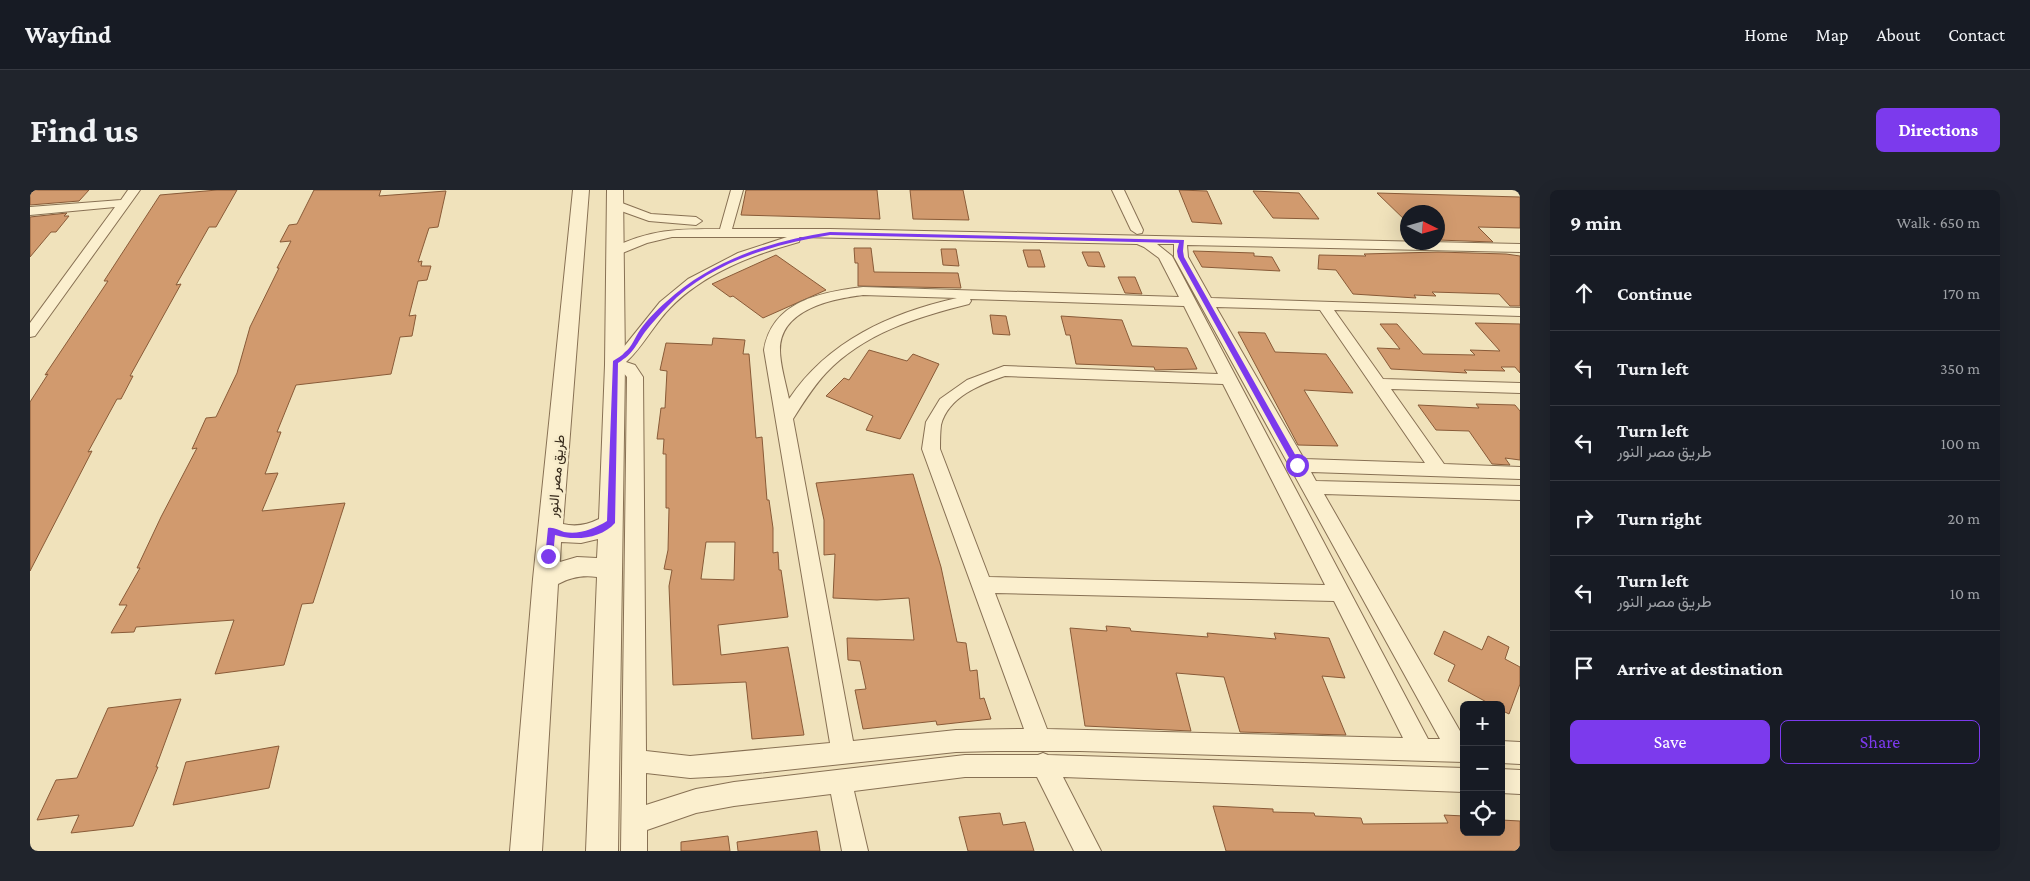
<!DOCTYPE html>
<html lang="en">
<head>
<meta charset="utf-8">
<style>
	:root { --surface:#171b24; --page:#20242c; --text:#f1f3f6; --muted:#9ea1a6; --line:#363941; --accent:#7c3aed }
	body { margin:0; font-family:"Crimson Pro",Vazirmatn,serif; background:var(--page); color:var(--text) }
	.controls { position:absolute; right:15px; bottom:15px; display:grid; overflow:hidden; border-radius:8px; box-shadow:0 5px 20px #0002 }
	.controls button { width:45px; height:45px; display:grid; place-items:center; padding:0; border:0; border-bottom:1px solid var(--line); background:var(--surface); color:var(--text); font:25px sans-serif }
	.compass { position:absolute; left:1370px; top:15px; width:45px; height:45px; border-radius:50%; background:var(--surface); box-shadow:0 5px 20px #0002; rotate:95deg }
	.stop { position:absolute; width:15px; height:15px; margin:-11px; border:4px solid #7c3aed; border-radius:50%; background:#fff }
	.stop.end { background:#7c3aed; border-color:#fff; box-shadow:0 1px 5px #0008 }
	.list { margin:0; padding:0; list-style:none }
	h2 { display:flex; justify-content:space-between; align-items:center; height:65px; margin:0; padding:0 20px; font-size:21px }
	h2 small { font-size:16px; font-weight:400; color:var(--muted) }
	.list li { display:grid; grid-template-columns:32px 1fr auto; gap:15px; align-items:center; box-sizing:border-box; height:75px; padding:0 20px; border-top:1px solid var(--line) }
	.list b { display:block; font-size:19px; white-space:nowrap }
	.list p { margin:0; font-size:16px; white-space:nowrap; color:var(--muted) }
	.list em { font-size:16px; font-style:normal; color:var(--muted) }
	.actions { display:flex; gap:10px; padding:15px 20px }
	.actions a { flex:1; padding:11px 0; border:1px solid var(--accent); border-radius:8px; text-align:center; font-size:18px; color:var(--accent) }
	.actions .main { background:var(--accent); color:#fff }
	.icon { flex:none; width:28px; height:28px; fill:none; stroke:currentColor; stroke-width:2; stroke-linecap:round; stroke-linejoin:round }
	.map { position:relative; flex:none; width:1490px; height:661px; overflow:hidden; border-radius:8px }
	header { display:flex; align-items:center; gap:30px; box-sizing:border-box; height:70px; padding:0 25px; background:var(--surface); border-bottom:1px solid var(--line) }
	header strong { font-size:24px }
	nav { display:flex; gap:28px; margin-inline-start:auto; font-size:18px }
	.intro { display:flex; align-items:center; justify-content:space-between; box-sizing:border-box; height:120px; padding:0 30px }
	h1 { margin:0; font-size:35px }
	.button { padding:12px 22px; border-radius:8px; background:var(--accent); color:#fff; font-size:18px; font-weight:700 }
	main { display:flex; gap:30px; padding:0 30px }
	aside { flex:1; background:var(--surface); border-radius:8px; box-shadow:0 5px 20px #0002 }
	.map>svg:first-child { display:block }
	.building { fill:#d19a6e; stroke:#895b38; fill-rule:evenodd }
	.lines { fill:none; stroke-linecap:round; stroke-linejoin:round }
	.minor-casing { stroke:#887154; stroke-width:2 }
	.tertiary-casing { stroke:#887154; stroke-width:2 }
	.minor { fill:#fbefce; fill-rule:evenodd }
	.tertiary { fill:#fbefce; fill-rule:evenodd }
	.route { fill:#7c3aed }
	.labels { text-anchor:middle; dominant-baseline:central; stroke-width:5; stroke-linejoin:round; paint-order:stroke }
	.street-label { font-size:14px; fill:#36291a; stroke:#f7eccb }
</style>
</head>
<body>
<header>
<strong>Wayfind</strong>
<nav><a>Home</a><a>Map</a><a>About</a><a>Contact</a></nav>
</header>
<div class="intro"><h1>Find us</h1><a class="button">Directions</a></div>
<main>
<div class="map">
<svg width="1490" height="661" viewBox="0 0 1490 661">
	<rect width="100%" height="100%" fill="#f0e2bb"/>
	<g class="building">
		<path d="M0,0H59L49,11L0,15Z"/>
		<path d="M187,0H207L186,37H179L146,95L151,94L100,186H103L91,209H87L58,262L62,261L0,381V212L18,184L15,185L78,91H74L130,5Z"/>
		<path d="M284,0H351L349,6L416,1L408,37L399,38L388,72L392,71L391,76H401L397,90L388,91L379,126L386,125L382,146L370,147L361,184L266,195L247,242H251L235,284L248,283L232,321L315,313L283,413L272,414L254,475L185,484L204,430L106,437L104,442L81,443L97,415H89L110,378H107L131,327L167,258L162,259L176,228L186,227L207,183L220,137L249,78H247L261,51L250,52L259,35L267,34Z"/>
		<path d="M716,0H847L850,29L711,25Z"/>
		<path d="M880,0H933L939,30L883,29Z"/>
		<path d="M1149,0L1177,1L1192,34L1162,32Z"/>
		<path d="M1223,1L1269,3L1289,29L1243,28Z"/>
		<path d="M1347,3L1490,7V38L1448,37L1463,52L1408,50V22H1378V33Z"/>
		<path d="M37,23L34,26H39L26,42H21L0,67V27Z"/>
		<path d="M824,58H841L844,82L928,83L931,98L828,96V73H825Z"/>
		<path d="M911,59H926L929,76L913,75Z"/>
		<path d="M993,60H1010L1015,77H998Z"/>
		<path d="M1163,61L1224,63V66L1242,67L1250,81L1172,77Z"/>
		<path d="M1052,62H1069L1075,77L1058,76Z"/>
		<path d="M1408,62L1476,64L1490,66V116H1480L1469,104L1402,102L1406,106L1384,105L1386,108L1323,104L1306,80L1288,79L1289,65L1336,66L1334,64Z"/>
		<path d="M746,65L796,100L733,128L703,106L700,107L682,94Z"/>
		<path d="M1088,87H1105L1112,104L1095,103Z"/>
		<path d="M960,125L976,126L980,145L963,144Z"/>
		<path d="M1031,126L1092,130L1102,156L1157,158L1167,179L1125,180L1124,177L1046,174L1040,145H1036Z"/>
		<path d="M1445,133L1490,134V183L1485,177H1471L1475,181L1434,180L1437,183L1361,179L1347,158L1370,159L1350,134H1367L1393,164L1445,165L1440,160L1470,161Z"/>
		<path d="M1208,142L1235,143L1245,162L1296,164L1323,203L1274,200L1308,256L1268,255Z"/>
		<path d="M683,148L715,150L713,164H719L726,248L732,247L737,310H739L743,338V363L748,362L749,380H751L758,427L688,435L691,465L758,457L774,545L722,549L716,492L643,495L639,396L642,380L634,379L638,360L639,318H636V264H633L634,249H627L631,218H635L637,181L630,180L636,153L682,155ZM676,352H705L704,390L671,389Z"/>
		<path d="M839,160L877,171L883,164L909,174L870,249L836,240L843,226L796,206L814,188L819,190Z"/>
		<path d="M1446,214L1485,215L1490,221V270L1475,268L1480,275L1462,274L1439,241L1406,240L1388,215L1449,218Z"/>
		<path d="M883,284L911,377L927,452L936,453L940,481L947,480L950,509L954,508L961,529L907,535L906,531L833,539L825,500L836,499L830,471L818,470L817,448L884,450L879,408L847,410L803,408L805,364L794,365V330L786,293Z"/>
		<path d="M1076,436L1100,438L1101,441L1178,447L1177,443L1246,449L1244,443L1299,448L1315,488L1292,486L1316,545L1210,542L1194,487L1146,483L1161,541L1055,536L1040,438L1077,441Z"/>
		<path d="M1414,441L1452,460L1458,446L1479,457L1475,469L1490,477V494L1479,524L1471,520V515H1462L1418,491L1425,475L1404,464Z"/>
		<path d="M151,509L126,577H128L103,636L41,643L49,625L7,630L26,590L47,588L78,518Z"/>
		<path d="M249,556L239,598L143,615L156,572Z"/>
		<path d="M1183,616L1243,619V622L1284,623L1285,626L1331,628L1333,634L1418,633L1414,625L1434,626V642H1471V630L1490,631V661H1196Z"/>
		<path d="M970,623L973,635L995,632L1004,661H938L929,627Z"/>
		<path d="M787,641L790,661H708L707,652Z"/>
		<path d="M698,646L700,661H651V652Z"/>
	</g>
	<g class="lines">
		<g class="minor-casing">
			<g id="minor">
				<path d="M98,0H110L5,146L0,147V133L85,17L0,25V17L91,10Z"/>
				<path d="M701,0H713L702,39H800L1490,54V62L1157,55L1158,67L1181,108L1490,118V126L1304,120L1353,189L1490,193V203L1361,199L1414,274L1490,277V289L1281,282L1286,291L1490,296V310L1294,304L1434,548V572L1050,561H967L926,562L698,586L660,588L616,583V615L666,599L704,592L935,565H1008L1013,563L1018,565L1434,578V602L1033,587L1071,661H1044L1007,587H935L824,601L838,661H812L801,604L704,616L666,623L617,640V661H591L597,187L592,181L580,178L577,172L593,158L630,112L658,89L708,63L757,47H642L617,53L585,66L578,62L580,59C620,39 647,39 690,39ZM769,47L1107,54L1114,57L1129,68L1149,107L833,97C791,102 742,111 734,160L800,553L660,566L616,561L613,187L605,175L596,172C612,158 624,134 640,118C674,83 722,65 769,52L770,49ZM1127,54H1144V67L1410,549H1398L1142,66ZM833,105L927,108C860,123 798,151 759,209C756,194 750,175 750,160C750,119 802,109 833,105ZM940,109L1154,116L1188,184L974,176L937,190L910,209L896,232L892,259L994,539L926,540L823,551L763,229C773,213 783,197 796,183C834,143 887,127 939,114L941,111ZM1186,117L1290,120L1395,273L1274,269ZM975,186L1193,194L1295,395L959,387L910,259C910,251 910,243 911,235C918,207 951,194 975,186ZM965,403L1304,411L1373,548L1017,539Z"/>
				<path d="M1082,0H1094L1113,40L1112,43L1107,44L1101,40Z"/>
				<path d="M584,10L621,24L666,27L672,31L666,35L619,31L580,17L578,14Z"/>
				<path d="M1471,551L1490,552V574L1471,573Z"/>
				<path d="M1471,579L1490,580V604L1471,603Z"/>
			</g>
		</g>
		<g class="tertiary-casing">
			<path id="tertiary" d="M543,0H559L533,334C546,337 557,335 569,329L575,175L577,0H593L595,175L588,661H556L567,387C553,385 541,387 528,394L512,661H480L503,389ZM568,349L567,368L547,367L530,372L531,352L551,353Z"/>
		</g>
		<use href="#minor" class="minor"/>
		<use href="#tertiary" class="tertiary"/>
	</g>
	<path class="route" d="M800,42L1154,50L1153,61L1154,67L1271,275L1267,278L1263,275L1148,67L1147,61L1149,53L800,45C743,54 679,73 638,116C630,124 622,133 615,142C605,156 604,163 588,173L585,333C571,349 544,351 525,345L523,366L518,369L515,368L518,338C524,337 528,340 534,342C549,345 564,339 577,331L583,171C587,168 592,166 595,162C602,157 605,147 610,140C617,130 627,120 636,112C682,70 740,51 800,42Z"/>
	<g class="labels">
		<g class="street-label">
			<text transform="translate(526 286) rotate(-85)">طريق مصر النور</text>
		</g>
	</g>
</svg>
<div class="controls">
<button>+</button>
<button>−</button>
<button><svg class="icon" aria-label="locate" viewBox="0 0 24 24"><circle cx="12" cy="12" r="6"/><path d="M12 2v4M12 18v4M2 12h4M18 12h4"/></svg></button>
</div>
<svg class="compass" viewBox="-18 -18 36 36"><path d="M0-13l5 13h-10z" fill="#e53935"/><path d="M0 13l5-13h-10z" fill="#9ea1a6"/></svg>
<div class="stop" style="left:1267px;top:275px"></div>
<div class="stop end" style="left:518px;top:366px"></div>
</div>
<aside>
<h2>9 min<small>Walk · 650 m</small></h2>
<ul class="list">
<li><svg class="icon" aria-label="ahead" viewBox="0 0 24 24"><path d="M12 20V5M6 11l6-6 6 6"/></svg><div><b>Continue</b></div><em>170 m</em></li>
<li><svg class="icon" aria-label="left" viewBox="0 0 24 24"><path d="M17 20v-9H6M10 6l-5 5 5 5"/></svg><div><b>Turn left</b></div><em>350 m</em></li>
<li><svg class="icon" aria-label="left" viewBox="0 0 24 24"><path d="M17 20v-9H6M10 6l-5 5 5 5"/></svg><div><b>Turn left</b><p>طريق مصر النور</p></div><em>100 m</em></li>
<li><svg class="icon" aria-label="right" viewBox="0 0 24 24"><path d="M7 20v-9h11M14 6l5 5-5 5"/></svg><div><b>Turn right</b></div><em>20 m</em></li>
<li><svg class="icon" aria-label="left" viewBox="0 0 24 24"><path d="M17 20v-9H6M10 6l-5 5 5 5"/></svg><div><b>Turn left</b><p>طريق مصر النور</p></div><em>10 m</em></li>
<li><svg class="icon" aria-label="arrive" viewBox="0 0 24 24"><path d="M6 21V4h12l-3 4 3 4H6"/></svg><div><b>Arrive at destination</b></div></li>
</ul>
<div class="actions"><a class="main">Save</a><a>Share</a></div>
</aside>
</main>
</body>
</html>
